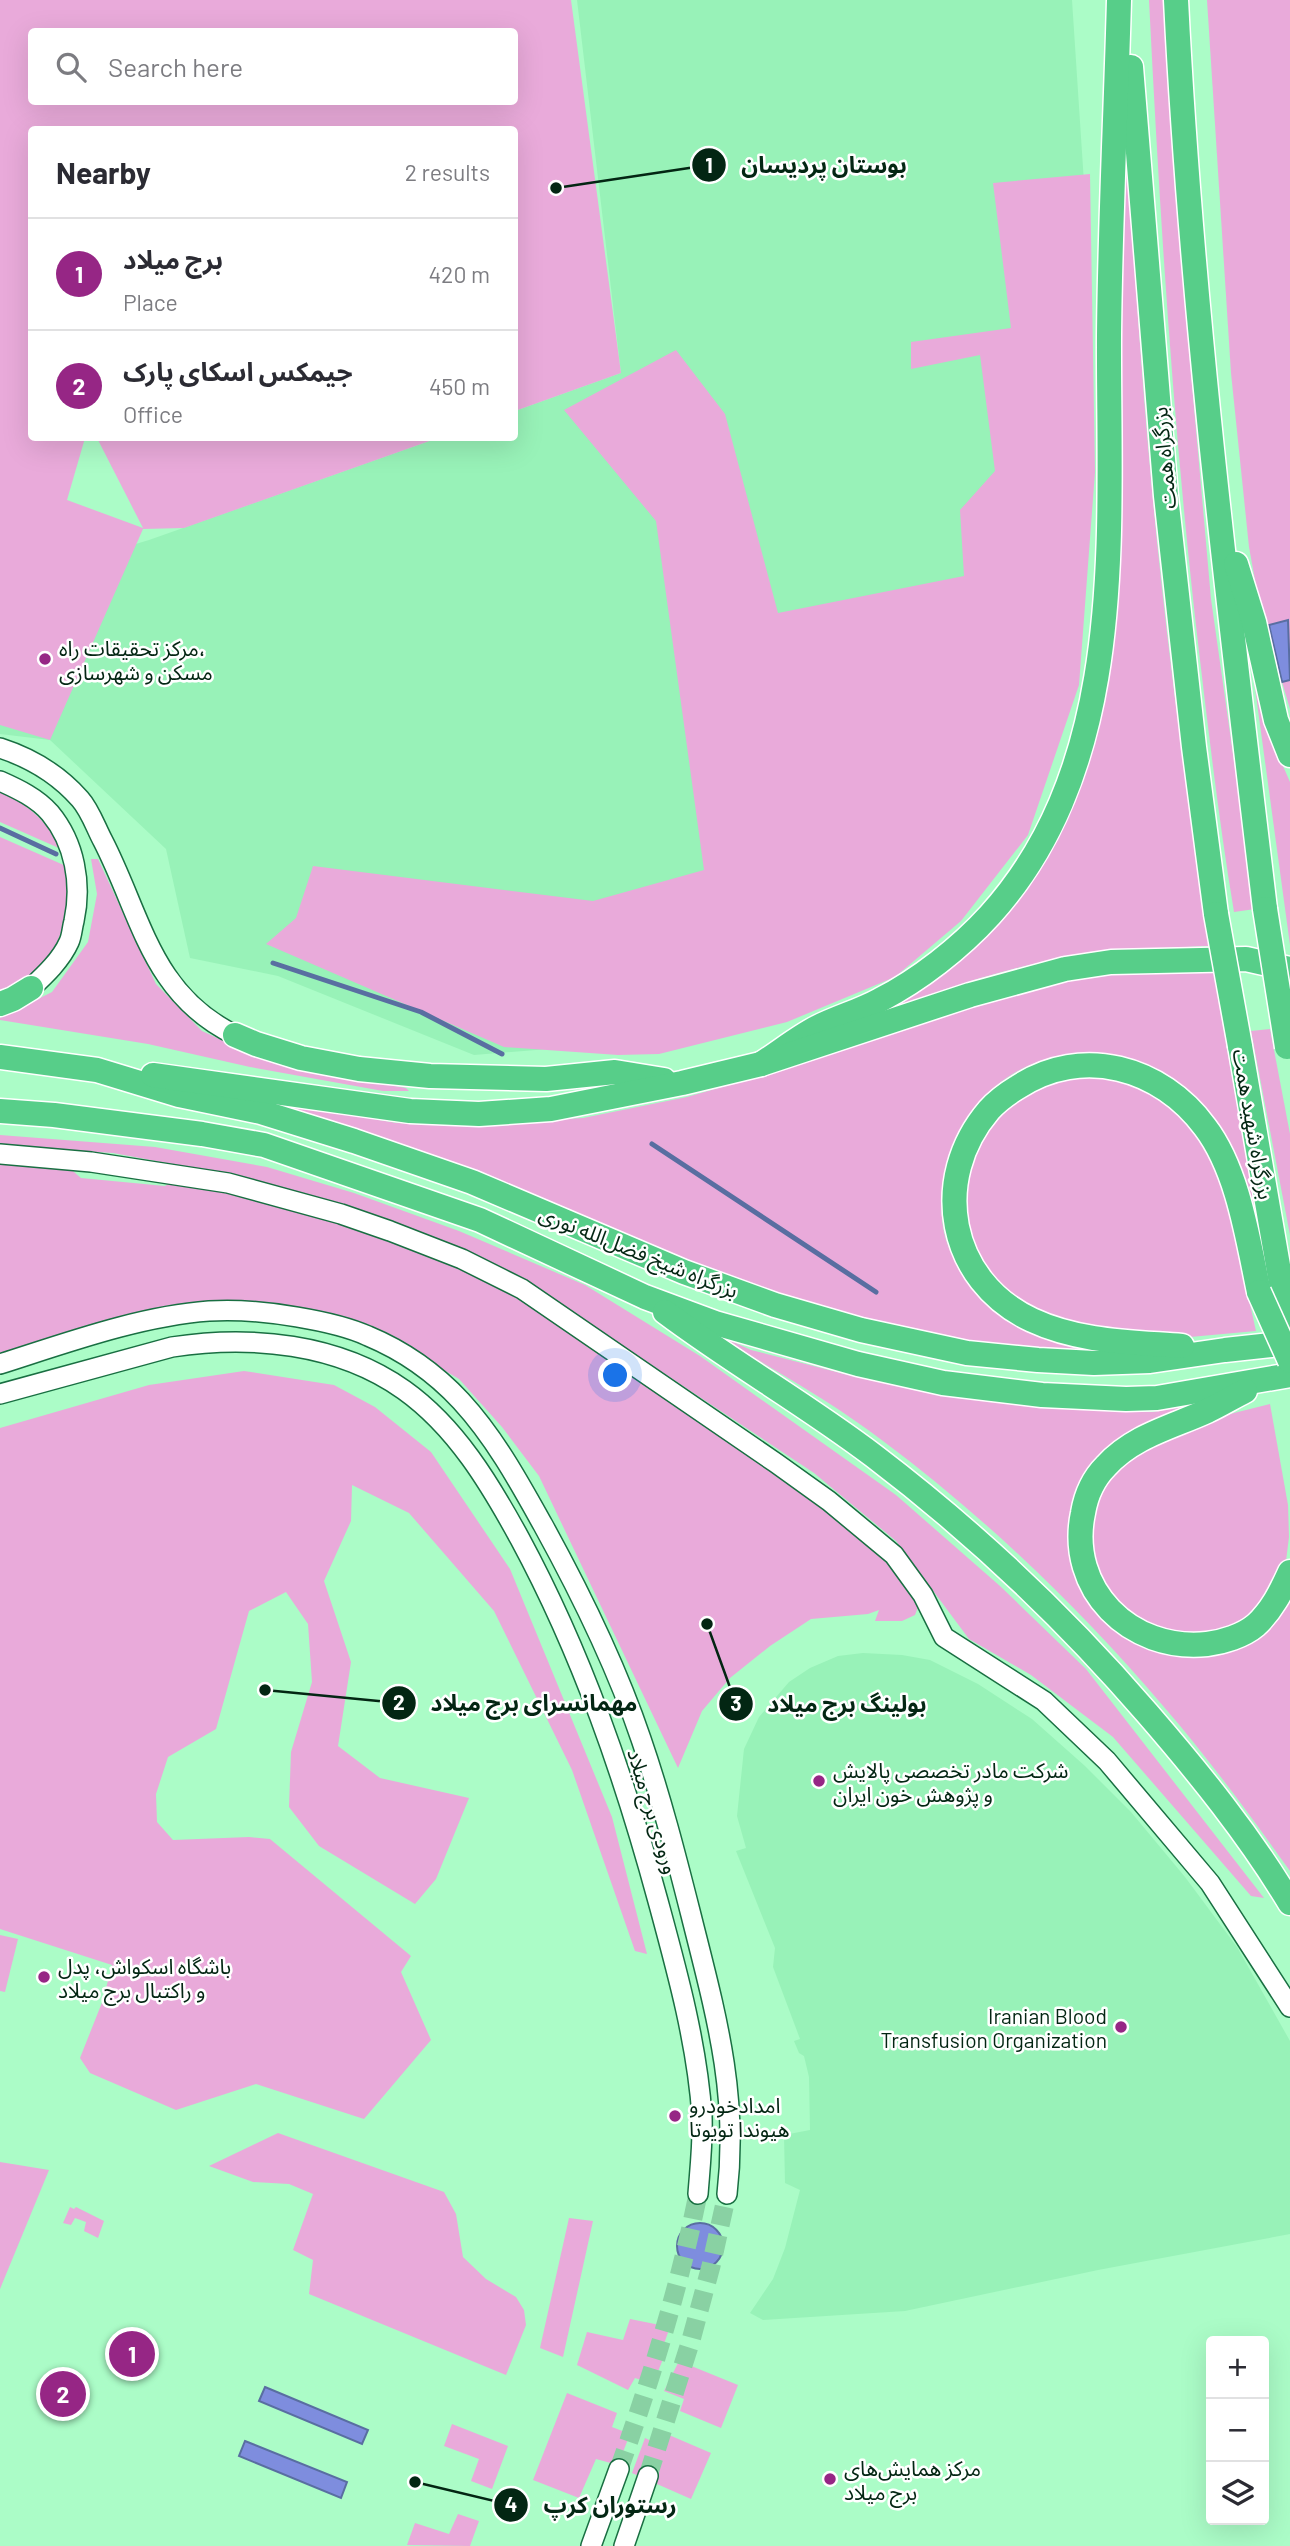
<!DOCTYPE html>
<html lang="en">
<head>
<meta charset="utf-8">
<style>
	:root { --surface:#fff; --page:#f7f7f7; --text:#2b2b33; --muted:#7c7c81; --line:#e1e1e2; --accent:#962685 }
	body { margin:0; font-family:Barlow,"Noto Sans Arabic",sans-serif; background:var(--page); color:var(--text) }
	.controls { position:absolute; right:21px; bottom:21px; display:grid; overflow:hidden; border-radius:7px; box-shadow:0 7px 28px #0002 }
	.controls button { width:63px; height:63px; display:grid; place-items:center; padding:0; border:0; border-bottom:2px solid var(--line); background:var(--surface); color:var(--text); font:35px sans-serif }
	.you { position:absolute; left:616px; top:1376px; width:24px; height:24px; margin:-18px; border:5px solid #fff; border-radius:50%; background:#1a73e8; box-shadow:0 0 0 10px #1a73e833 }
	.badge { display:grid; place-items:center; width:46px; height:46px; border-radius:50%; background:var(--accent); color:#fff; font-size:23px; font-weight:700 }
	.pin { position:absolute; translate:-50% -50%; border:4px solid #fff; box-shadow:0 2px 7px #0006 }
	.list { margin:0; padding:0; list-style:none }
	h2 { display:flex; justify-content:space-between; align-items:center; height:91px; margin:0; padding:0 28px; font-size:30px }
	h2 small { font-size:23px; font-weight:400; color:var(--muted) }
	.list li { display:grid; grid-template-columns:46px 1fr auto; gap:21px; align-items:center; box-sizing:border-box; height:112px; padding:0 28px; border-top:2px solid var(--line) }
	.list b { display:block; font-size:26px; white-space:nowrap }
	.list p { margin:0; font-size:23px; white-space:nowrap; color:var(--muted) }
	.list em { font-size:23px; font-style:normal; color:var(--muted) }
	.icon { flex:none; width:38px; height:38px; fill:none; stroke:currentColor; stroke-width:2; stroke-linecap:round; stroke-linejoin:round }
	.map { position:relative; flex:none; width:1290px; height:2546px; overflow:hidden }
	.search { position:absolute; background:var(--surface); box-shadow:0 7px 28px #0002; left:28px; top:28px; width:490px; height:77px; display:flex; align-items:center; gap:18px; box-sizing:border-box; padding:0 24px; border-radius:7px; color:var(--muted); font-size:26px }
	.panel { position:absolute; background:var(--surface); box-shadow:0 7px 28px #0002; left:28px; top:126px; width:490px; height:315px; border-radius:7px }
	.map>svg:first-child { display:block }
	.built { fill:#98f2b8 }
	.green { fill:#e9aada; fill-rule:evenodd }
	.water { fill:#7e8dde; stroke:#596ea1; stroke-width:2 }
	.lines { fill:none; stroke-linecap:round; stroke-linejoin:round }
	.stream { stroke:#596ea1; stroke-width:5 }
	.secondary-tunnel { stroke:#89d1a3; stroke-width:19; stroke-dasharray:19 10; stroke-linecap:butt }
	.secondary-casing { stroke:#196f42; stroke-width:22 }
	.highway-casing { stroke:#fff; stroke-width:27 }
	.secondary { stroke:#fff; stroke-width:19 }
	.highway { stroke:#57ce89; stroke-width:24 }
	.highway-bridge-casing { stroke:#fff; stroke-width:27; stroke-linecap:butt }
	.highway-bridge { stroke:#57ce89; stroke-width:24 }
	.poi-dot { fill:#962685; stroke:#fff; stroke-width:2.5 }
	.labels { text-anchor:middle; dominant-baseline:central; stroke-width:5; stroke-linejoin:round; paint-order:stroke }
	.street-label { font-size:21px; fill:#032613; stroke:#fff }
	.poi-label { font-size:21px; fill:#032613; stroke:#fff; text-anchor:start }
	.leader { fill:none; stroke:#032613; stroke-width:2.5 }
	.callout-dot { fill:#032613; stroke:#fff; stroke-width:2.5 }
	.mark-label { font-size:21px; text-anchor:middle; font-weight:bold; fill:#fff }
	.callout-label { font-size:23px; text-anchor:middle; font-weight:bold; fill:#032613; stroke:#fff; stroke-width:5; stroke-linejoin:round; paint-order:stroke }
</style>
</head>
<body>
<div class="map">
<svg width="1290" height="2546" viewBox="0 0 1290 2546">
	<rect width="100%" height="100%" fill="#abfcc7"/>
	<g class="built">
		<path d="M577,0H1072L1085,198L1029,621L561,1048L474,1055L278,976L190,958L166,849L50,740L0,734V585L149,540L438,438H514L515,411L621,373Z"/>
		<path d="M863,1653L902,1655L930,1660L978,1684L1032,1719L1085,1766L1131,1812L1185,1877L1237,1947L1290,2041V2234L1098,2270L905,2311L763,2320L750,2313L773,2279L785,2248L800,2190L785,2183L784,2135L810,2130L809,2077L804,2056L799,2053L794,2041L800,2039L773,1967L775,1948L736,1851L746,1848L737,1816L744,1749L759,1717L789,1682L810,1668L838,1656Z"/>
	</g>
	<g class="green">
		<path d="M0,0H571L621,373L515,411L514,130H32V438H85L67,500L143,528L97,438H438L184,528L143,529L50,740L0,725ZM32,32H514V102H32Z"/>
		<path d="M1149,0H1167L1186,316L1211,599L1255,909L1234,912C1220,828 1210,744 1200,660C1174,441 1160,221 1149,0Z"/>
		<path d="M1207,0H1290V709L1260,608L1249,547L1231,373Z"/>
		<path d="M1126,128C1135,282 1145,435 1162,588C1175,708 1192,827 1209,946C1162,948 1115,950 1069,957C984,971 900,1006 818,1034L878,1007L1044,857L1062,826L1079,786L1119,346Z"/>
		<path d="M1090,174L1095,472L1079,685L1028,835L961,921L895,977L787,1022L659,1054L618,1055L504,1047L266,944L296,918L313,866L593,901L704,870L656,521L564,410L676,350L725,414L778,613L964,576L960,510L995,471L980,355L911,369V342L1011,328L993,183Z"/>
		<path d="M1246,622L1273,743L1290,782V945Z"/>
		<path d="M0,790C27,805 47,820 61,849L0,822Z"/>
		<path d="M0,837L66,866C75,922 54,972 0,994Z"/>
		<path d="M91,859H98L156,984L202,1031L275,1064L406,1088L409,1091H383L250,1067L148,1044L0,1020V1018L52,992L88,942L97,894Z"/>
		<path d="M1213,969L1275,1320L1226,1140C1209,1105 1184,1080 1148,1066C1063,1031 976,1071 949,1159C942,1182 939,1208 944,1232C949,1255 963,1275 977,1293L1149,1351L1012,1348L962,1341L795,1302L191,1088L397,1123L451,1125L583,1118L687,1097L764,1075L937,1017L1076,978L1117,972Z"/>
		<path d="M1270,1029L1290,1134V1235L1251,1031Z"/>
		<path d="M1073,1076L1123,1079L1172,1107L1206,1145L1224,1188L1256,1331L1190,1337H1132L1056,1322L1008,1293L976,1256L965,1212L967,1181L973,1154L988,1126L1026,1091Z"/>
		<path d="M0,1135L155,1147L267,1167L354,1193L459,1231L585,1285L700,1356L896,1495L1000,1586L1086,1669L1264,1898L1251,1896L1113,1737L1031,1675L969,1639L896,1541L814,1473L547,1296L215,1172L113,1153L0,1146Z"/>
		<path d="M0,1160L67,1166L81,1178L165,1186L175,1180L271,1200L457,1263L523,1297L819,1502L892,1562L918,1607L915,1615L902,1621H875L879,1610L868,1614L811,1619L770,1646L730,1678L702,1711L678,1768L539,1476L502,1427L459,1379L430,1362L242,1303L0,1355Z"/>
		<path d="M703,1328L751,1350L856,1377L927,1390L1106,1411L1152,1412L1210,1402L1119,1442L1073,1559L1172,1655L1192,1657L1229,1650L1290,1598V1871C1250,1815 1209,1759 1164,1707C1081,1609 986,1518 883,1441C827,1398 764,1364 703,1328Z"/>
		<path d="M244,1371L334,1385L375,1407L431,1452L510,1569L612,1817L647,1954L635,1951L572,1770L494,1611L409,1513L352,1485L351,1521L324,1581L351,1662L338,1746L380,1778L469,1798L436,1879L415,1904L319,1846L289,1807L291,1752L312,1682L308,1624L286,1592L249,1611L216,1729L168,1757L156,1794L157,1822L173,1840L249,1837L270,1839L411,1956L401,1972L431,2040L364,2119L256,2084L176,2110L90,2073L80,2058L103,2000L112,1965L0,1929V1428L149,1385Z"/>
		<path d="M1270,1404L1288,1505L1289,1537L1286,1561L1278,1581L1246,1621L1212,1635L1162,1633L1122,1611L1090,1561L1092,1505L1114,1467L1132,1452L1218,1417Z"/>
		<path d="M0,1935L18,1939L5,1992L0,1991Z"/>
		<path d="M278,2133L444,2192L456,2214L463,2257L486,2279L516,2297L524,2310L526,2325L506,2375L309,2294L313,2260L293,2250L313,2194L289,2184L253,2182L209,2166Z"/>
		<path d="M0,2162L49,2170L0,2289Z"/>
		<path d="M70,2207L74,2209L76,2207L104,2221L98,2238L84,2231L86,2222L75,2218L71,2225L63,2223Z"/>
		<path d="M569,2218L593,2221L563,2357L540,2348Z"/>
		<path d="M630,2319L670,2327L661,2352L665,2354L653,2384L635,2378L628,2390L577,2365L587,2332L623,2340Z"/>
		<path d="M679,2361L738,2385L721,2428L680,2411L684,2399L664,2391Z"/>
		<path d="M567,2393L617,2413L612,2427L630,2434L618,2465L596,2459L579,2498L533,2480Z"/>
		<path d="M452,2424L508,2446L492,2489L471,2481L479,2459L444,2446Z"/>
		<path d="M669,2435L711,2453L691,2499L632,2473L645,2438L664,2447Z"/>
		<path d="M458,2514L479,2521L470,2546L407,2545L415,2523L449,2534Z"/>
	</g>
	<g class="water">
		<path d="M1288,620L1290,680L1282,682L1269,625Z"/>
		<circle cx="700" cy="2246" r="23"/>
		<path d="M265,2387L368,2430L362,2444L259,2401Z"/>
		<path d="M245,2441L347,2482L341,2498L239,2456Z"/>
	</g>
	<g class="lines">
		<g class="stream">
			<path d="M0,828L56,854"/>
			<path d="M273,963L421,1012L502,1054"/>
			<path d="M652,1144L876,1292"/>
		</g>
		<g class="secondary-tunnel">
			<path d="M619,2469C651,2379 679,2289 698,2194"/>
			<path d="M648,2476L691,2340L711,2266L727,2194"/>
		</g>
		<g class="secondary-casing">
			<g id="secondary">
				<path d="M0,748C31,758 58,774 80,799C90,810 96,828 103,841C142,917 151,994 235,1035"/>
				<path d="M0,781C18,789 37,798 50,813C75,843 82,884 74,921C72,928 72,936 69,942C61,960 45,975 31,988"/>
				<path d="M0,1154L91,1162L228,1183L341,1214L390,1231L462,1259L522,1289L776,1463L829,1501L894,1555L923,1595L944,1637L1044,1701L1107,1761L1210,1883L1290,2007"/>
				<path d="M0,1364C66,1343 140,1316 209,1311C239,1309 268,1312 297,1317C321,1321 346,1326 368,1336C404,1351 435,1373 461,1401C495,1438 519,1482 543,1525C581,1594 616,1665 641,1739C661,1797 676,1856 691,1915C715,2011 739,2093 727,2194"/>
				<path d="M0,1394L172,1347C250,1335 338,1343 404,1390C456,1427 490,1484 520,1539C582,1654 624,1776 658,1901C677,1971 697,2043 702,2116C703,2142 700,2168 698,2194"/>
				<path d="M591,2546L619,2469"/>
				<path d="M624,2546L648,2476"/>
			</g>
		</g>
		<g class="highway-casing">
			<g id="highway">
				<path d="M1176,0C1191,304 1229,607 1265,909"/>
				<path d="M1131,67L1166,496L1194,747L1216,914"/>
				<path d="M1236,564L1254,622L1276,720L1290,755"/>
				<path d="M0,1004L13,999L31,988"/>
				<path d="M235,1035L256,1044L301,1058L359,1069L430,1076L546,1079L615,1072L664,1080"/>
				<path d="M1240,1046L1290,1335"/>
				<path d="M0,1057L97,1070L179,1095L261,1112L354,1141L472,1182L684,1272L775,1305L861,1330L967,1353L1038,1360L1094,1363L1150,1361L1225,1350L1290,1343"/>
				<path d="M761,1064C780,1052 798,1037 818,1027C838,1017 860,1011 880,1000C919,980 960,948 990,915C1130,760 1108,530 1109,336C1110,224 1116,112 1119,0"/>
				<path d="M153,1075L410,1111L479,1114L551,1109L682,1083L761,1064L970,995L1065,969L1111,962L1246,959L1290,969"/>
				<path d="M0,1111L54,1115L202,1134L264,1145L480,1220L645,1297L715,1323L858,1364L943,1383L1042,1395L1126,1399L1157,1398L1290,1375"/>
				<path d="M665,1312C733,1363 807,1405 874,1456C974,1532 1065,1618 1147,1713C1199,1773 1249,1835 1290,1903"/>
				<path d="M1182,1346C1131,1342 1079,1342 1032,1320C948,1281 930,1179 989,1110C997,1101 1008,1093 1018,1087C1082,1045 1161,1067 1205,1127C1238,1170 1248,1240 1259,1292"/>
				<path d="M1245,1391C1233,1397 1220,1405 1207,1411C1172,1427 1133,1436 1106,1466C1093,1479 1086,1495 1083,1513C1067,1589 1130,1652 1207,1644C1223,1642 1243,1636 1256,1625C1272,1610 1281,1592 1290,1572"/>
			</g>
		</g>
		<use href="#secondary" class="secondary"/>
		<use href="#highway" class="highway"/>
		<g class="highway-bridge-casing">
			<g id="highway-bridge">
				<path d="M1265,909L1287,1047"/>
				<path d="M1216,914L1240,1046"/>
				<path d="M1259,1292L1290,1361"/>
			</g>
		</g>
		<use href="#highway-bridge" class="highway-bridge"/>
	</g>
	<g class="poi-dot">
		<circle cx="45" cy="659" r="7"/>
		<circle cx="819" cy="1781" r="7"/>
		<circle cx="44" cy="1977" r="7"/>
		<circle cx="1121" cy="2027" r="7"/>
		<circle cx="675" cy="2116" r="7"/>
		<circle cx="830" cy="2479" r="7"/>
	</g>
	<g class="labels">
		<g class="street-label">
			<text transform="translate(1163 458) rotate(-95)">بزرگراه همت</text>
			<text transform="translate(1254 1124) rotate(80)">بزرگراه شهید همت</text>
			<text transform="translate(639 1251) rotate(22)">بزرگراه شیخ فضل‌الله نوری</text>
			<text transform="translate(654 1811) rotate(73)">ورودی برج میلاد</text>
		</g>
		<g class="poi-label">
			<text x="59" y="647">مرکز تحقیقات راه،<tspan x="59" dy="24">مسکن و شهرسازی</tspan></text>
			<text x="833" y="1769">شرکت مادر تخصصی پالایش<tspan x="833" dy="24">و پژوهش خون ایران</tspan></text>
			<text x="58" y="1965">باشگاه اسکواش، پدل<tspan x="58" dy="24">و راکتبال برج میلاد</tspan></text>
			<text x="1107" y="2015" text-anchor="end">Iranian Blood<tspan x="1107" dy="24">Transfusion Organization</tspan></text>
			<text x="689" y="2104">امدادخودرو<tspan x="689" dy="24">هیوندا تویوتا</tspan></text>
			<text x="844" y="2467">مرکز همایش‌های<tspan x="844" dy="24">برج میلاد</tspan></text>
		</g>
	</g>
	<path class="leader" d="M556 188L709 165M265 1690L399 1703M707 1624L736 1704M415 2482L511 2505"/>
	<g class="callout-dot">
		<circle cx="556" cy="188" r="7"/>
		<circle cx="265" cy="1690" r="7"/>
		<circle cx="707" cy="1624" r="7"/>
		<circle cx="415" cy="2482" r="7"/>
		<circle cx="709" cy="165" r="18"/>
		<circle cx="399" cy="1703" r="18"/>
		<circle cx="736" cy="1704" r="18"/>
		<circle cx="511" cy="2505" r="18"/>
	</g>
	<g class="mark-label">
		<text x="709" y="173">1</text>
		<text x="399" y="1710">2</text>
		<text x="736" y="1711">3</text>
		<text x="511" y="2512">4</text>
	</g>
	<g class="callout-label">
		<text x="824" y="173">بوستان پردیسان</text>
		<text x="534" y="1711">مهمانسرای برج میلاد</text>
		<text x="847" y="1712">بولینگ برج ميلاد</text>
		<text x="610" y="2513">رستوران کرپ</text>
	</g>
</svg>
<div class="controls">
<button>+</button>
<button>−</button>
<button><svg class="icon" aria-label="layers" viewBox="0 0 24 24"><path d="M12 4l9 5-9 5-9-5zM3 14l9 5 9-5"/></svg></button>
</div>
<div class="you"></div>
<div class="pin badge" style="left:132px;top:2354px">1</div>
<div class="pin badge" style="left:63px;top:2394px">2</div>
<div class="search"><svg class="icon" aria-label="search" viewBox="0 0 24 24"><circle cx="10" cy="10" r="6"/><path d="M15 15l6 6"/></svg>Search here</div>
<section class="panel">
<h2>Nearby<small>2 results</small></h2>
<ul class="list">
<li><span class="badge">1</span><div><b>برج میلاد</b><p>Place</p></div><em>420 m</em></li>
<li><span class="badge">2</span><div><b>جیمکس اسکای پارک</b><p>Office</p></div><em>450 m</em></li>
</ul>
</section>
</div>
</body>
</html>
